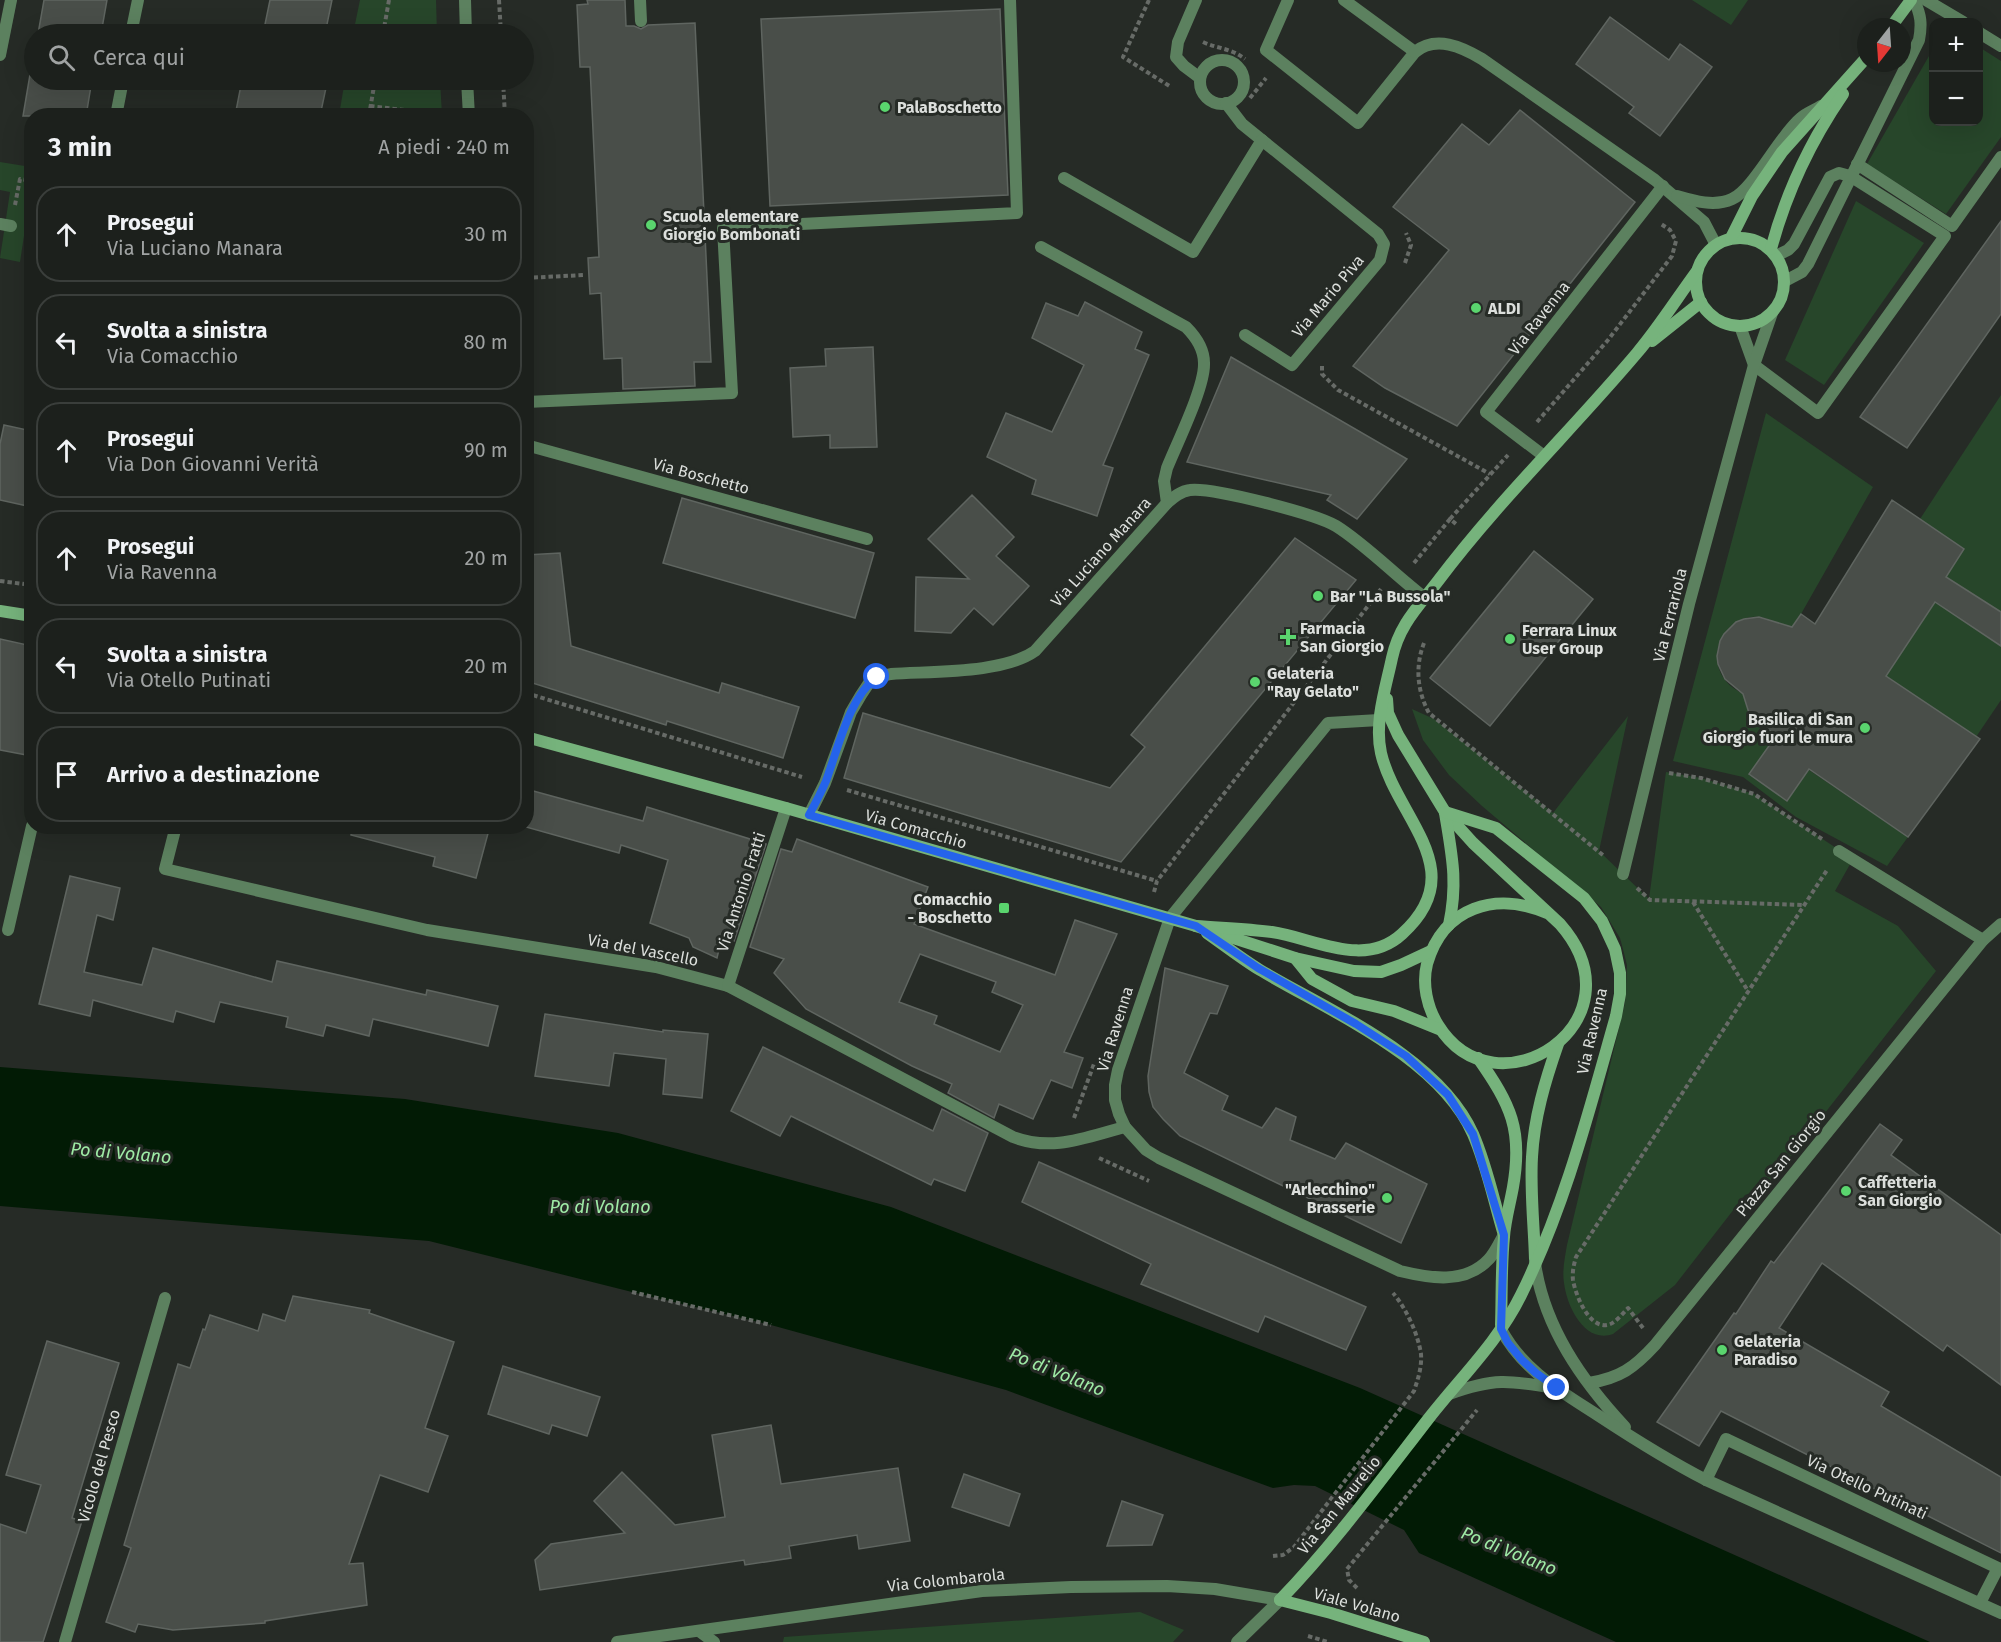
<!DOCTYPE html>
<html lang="it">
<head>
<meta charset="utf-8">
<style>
	:root { --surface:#1c201c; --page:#292d29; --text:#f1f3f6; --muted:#a0a3a3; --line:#3a3e3b }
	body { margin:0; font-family:"Fira Sans",sans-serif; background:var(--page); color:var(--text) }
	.controls { position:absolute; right:18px; top:18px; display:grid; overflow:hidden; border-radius:12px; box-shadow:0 6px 24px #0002 }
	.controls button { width:54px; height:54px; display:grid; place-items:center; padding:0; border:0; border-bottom:2px solid var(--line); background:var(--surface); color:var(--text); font:30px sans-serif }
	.compass { position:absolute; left:1857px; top:18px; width:54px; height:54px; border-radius:50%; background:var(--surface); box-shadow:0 6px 24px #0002; rotate:197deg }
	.stop { position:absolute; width:18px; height:18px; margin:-14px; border:4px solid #2563eb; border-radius:50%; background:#fff }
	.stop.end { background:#2563eb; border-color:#fff; box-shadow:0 2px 6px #0008 }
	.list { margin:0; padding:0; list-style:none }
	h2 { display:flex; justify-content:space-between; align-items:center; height:78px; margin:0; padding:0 24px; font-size:26px }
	h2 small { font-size:20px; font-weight:400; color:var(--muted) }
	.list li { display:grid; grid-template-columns:39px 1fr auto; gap:18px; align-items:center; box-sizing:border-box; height:96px; margin:0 12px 12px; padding:0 12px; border:2px solid var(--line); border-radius:24px }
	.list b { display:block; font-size:22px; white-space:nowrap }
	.list p { margin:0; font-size:20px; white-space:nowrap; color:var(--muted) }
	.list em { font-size:20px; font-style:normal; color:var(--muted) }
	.icon { flex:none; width:33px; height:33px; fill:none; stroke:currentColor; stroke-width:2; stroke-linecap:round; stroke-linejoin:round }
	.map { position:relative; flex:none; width:2001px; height:1642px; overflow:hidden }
	.search { position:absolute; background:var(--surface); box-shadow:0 6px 24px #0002; left:24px; top:24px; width:510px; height:66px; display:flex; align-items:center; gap:15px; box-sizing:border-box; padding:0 21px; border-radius:33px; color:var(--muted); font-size:22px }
	.panel { position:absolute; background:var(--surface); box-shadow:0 6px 24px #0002; left:24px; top:108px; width:510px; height:726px; border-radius:24px }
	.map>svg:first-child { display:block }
	.green { fill:#27462a }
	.water { fill:#021b05 }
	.building { fill:#494e49; stroke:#5f6560; stroke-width:1.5; fill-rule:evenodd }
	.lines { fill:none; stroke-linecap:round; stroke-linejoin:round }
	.path { stroke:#676b67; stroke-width:4; stroke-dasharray:4.5 3; stroke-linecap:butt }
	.service { stroke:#5c815f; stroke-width:12 }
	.pedestrian { stroke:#5c815f; stroke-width:12 }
	.minor { stroke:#5c815f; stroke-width:12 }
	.tertiary { stroke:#5c815f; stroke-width:12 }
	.secondary { stroke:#76b37c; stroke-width:12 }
	.route { stroke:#2563eb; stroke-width:8 }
	.poi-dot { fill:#5ad56e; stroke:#262b26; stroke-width:2 }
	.labels { text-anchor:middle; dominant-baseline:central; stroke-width:6; stroke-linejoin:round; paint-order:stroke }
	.poi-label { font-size:16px; font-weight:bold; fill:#dcdfdc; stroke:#262b26; text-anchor:start }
	.street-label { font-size:16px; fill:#dcdfdc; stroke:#262b26 }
	.water-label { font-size:18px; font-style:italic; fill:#9feba6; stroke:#262b26 }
</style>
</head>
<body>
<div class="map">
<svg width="2001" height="1642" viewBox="0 0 2001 1642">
	<rect width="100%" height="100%" fill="#262b26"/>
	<g class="green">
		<path d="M360,0H436L437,34H353Z"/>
		<path d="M1692,0H1748L1731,25Z"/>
		<path d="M1979,47L2001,61V137L1946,214L1867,164L1933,49L1934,122H1978Z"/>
		<path d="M345,80H440L442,115H339Z"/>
		<path d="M0,162L31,167V230L25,229L20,262L0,258L10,192L0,190Z"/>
		<path d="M1856,201L1924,243L1824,385L1785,360Z"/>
		<path d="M2001,395V612L1946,577L1964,549L1920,519Z"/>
		<path d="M1766,413L1873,487L1801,614L1788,632C1779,625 1771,618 1759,617C1726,614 1705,654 1725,680C1730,687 1740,692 1747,697L1749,713L1776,736L1749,775L1787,801L1809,770L1908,837L1887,866L1796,817L1743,777L1673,761Z"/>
		<path d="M1935,602L2001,646V700L1976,737L1886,676Z"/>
		<path d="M1412,709L1434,719L1553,813L1628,716L1599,851L1649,899L1666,772L1701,778L1754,794L1853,859L1835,891L1898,926L1936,971L1767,1187L1745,1195L1675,1285L1613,1334C1585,1344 1567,1307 1564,1283C1562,1270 1565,1257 1567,1245L1625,1003L1627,965L1624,953L1620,938L1601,907L1482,806L1449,775L1423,740Z"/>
		<path d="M1140,1612L1184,1630L1173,1642H783L784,1637Z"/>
	</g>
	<path class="water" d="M0,1067L405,1099L618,1133L891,1207L1360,1388L1930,1642H1616L1419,1553L1404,1530L1315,1486L1294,1485L1273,1488L1006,1390L771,1325L632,1292L429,1241L0,1206Z"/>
	<g class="building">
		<path d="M44,0H107L101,34H38Z"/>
		<path d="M270,0H332L325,34H263Z"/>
		<path d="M587,0H625L626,26H634L641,29L648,25L695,23L711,362H694L695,386L623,389L622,358L604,359L601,293L590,294L589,277L588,258L599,257L590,67H580L577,5L588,4Z"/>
		<path d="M1000,9L1008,195L770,206L761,19Z"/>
		<path d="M1610,17L1669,60L1680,44L1712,67L1660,136L1629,113L1634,107L1576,64Z"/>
		<path d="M34,51V80H92L86,116H23Z"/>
		<path d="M242,80H316L327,83L320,116H235Z"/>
		<path d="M1520,110L1635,202L1457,426L1385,388L1353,366L1449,250L1393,207L1462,124L1489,145Z"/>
		<path d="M2001,221V314L1907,448L1860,417Z"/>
		<path d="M1085,302L1142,332L1135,349L1149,355L1103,465L1113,468L1097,516L1032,494L1036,480L987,457L1006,413L1052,432L1084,365L1032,338L1046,303L1078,316Z"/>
		<path d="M873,347L877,447L830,448V435L793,437L790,368L826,366L825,349Z"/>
		<path d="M1231,357L1407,459L1357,519L1327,500L1331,495L1187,462Z"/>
		<path d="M4,425L32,431V507L0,500V444Z"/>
		<path d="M972,495L1014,537L996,556L1029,586L993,625L974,608L951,633L915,631L916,577L969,579L928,539Z"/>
		<path d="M682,498L874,553L855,618L663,563Z"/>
		<path d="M1892,500L1964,549L1946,577L2001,612V646L1935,602L1886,676L1980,739L1908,837L1809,769L1787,801L1749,774L1776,736L1749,713L1743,694L1725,679L1718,664L1717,656L1720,641L1724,634L1736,622L1744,619L1759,617L1792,627L1801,614L1815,624Z"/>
		<path d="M1295,538L1356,580L1121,862L844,778L863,713L1110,788L1145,747L1131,735Z"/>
		<path d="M1534,551L1593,599L1490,726L1430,678Z"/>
		<path d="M560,553L571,646L719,693L722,683L799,707L783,758L667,721L666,725L526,681V555Z"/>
		<path d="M0,639L32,646V756L0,750Z"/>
		<path d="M526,789L643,821L647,807L766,844L734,941L722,937L717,958L693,947L689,938L650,923L668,860L621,845L619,853L526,827Z"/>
		<path d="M352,826H490L476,878L433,866L435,857L351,835Z"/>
		<path d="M797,839L928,887L914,924L1055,975L1075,920L1117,934L1064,1052L1083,1058L1072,1088L1051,1080L1033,1119L999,1104L994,1118L948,1093L952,1084L912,1066L806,1009L774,973L784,959L750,947L781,849L792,852ZM920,954L996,982L992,992L1023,1005L1000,1052L934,1024L937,1016L899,1002Z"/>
		<path d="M70,876L120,888L113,920L97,915L84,972L142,985L153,948L272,982L277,961L426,995L427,990L498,1006L488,1046L373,1019L369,1036L326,1025L323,1036L286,1027L288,1017L220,1002L214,1022L176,1011L173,1022L93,1000L90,1016L39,1004Z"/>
		<path d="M1165,968L1228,986L1217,1014L1210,1013L1184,1073L1228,1096L1222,1110L1262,1128L1276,1108L1296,1117L1290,1140L1335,1159L1346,1143L1427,1184L1401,1243L1180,1136L1163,1119L1153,1107L1149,1092L1148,1076Z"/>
		<path d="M545,1014L663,1032V1030L708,1034L702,1098L663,1094L666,1059L614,1053L609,1086L535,1076Z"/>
		<path d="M763,1047L933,1131L942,1109L988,1133L965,1191L934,1179L931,1185L791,1116L780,1136L731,1111Z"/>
		<path d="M1880,1124L1902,1140L1891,1155L2001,1235V1385L1947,1345L1943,1351L1822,1263L1779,1328L1889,1392L1881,1406L2001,1477V1553L1721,1411L1699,1446L1657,1422L1734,1313L1736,1314L1771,1261L1774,1263Z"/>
		<path d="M1039,1162L1366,1307L1346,1350L1265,1316L1258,1332L1141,1284L1151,1264L1022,1202Z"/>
		<path d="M293,1296L370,1310L369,1313L454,1342L425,1428L448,1436L428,1492L380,1475L349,1564L363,1563L367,1605L265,1621V1623L173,1630L138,1624L135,1632L106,1622L131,1548L124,1545L178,1364L190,1368L203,1329L205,1330L210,1315L258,1331L263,1314L285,1321Z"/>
		<path d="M47,1341L119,1363L72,1518L82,1521L43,1642H0V1524L26,1533L41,1485L6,1475Z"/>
		<path d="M503,1366L600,1397L587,1436L552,1425L549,1434L488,1414Z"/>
		<path d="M771,1425L781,1484L898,1468L910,1541L859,1549L857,1535L789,1546L791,1558L745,1565L744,1560L540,1590L535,1560L551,1544L625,1533L594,1501L622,1472L675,1525L725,1517L712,1435Z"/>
		<path d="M964,1474L1020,1494L1009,1526L952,1507Z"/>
		<path d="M1122,1501L1163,1515L1152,1545L1107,1546Z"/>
	</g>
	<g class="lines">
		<g class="path">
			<path d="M499,0L501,34"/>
			<path d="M1149,0L1123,57L1171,87"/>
			<path d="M383,34L389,0"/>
			<path d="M1203,42C1218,49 1231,48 1245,59"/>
			<path d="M503,80L505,116"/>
			<path d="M1250,98L1266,78"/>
			<path d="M370,106L447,115"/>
			<path d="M369,116L375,80"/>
			<path d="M15,205L20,179L32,181"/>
			<path d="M1405,263L1411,245L1406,233"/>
			<path d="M526,278L583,275"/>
			<path d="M1322,366V374L1338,390L1490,474"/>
			<path d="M1537,422L1608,340L1672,256L1676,241L1670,230L1661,224"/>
			<path d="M1450,519L1508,455"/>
			<path d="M1414,563L1450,519L1456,524"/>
			<path d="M0,581L32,585"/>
			<path d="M1424,643C1415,666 1417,691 1429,713L1604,856"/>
			<path d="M526,693L802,777"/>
			<path d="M1669,773L1701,778L1754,794L1822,839"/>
			<path d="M847,790L1157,881"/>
			<path d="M1637,888L1650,900L1804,905"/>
			<path d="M1154,892L1157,881L1381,589"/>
			<path d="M1693,902L1748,991"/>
			<path d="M1074,1118L1094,1064"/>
			<path d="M1099,1158L1149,1181"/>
			<path d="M632,1292L771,1325"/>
			<path d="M1643,1328L1628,1308C1623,1313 1615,1324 1607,1325C1588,1328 1575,1293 1573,1280C1572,1272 1574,1264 1576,1257L1827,870"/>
			<path d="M1273,1556L1283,1555L1294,1547L1414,1391C1418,1379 1422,1367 1421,1354C1418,1334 1406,1308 1393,1293"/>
			<path d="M1357,1588L1349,1580L1347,1569L1477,1410"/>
			<path d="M1308,1636L1328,1642"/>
		</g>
		<g class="service">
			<path d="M640,0L641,21"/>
			<path d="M1288,0L1266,50L1358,123L1415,52L1344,0"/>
			<path d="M1926,0L1963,22"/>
			<path d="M1978,32L2001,46"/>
			<path d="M1415,52C1436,35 1462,47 1482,59L1655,180L1704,222L1716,245"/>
			<path d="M1857,164L1952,226L2001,157"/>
			<path d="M1677,196C1694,201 1715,207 1732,199C1754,189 1779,136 1801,118C1806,113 1815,110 1821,106"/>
			<path d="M1785,281L1802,272L1808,264L1919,40C1922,24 1921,15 1914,0"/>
			<path d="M1754,365L1818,413L1945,236L1850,176L1839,173L1830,177L1794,244L1788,250L1776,256"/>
			<path d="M526,402L732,393L723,228L1017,213L1010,0"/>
			<path d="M1544,456L1486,412L1663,186"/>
			<path d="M1706,1480L1726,1439L1998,1568L1980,1603"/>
		</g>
		<path class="pedestrian" d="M0,55L11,0"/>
		<g class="minor">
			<path d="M465,0L466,34"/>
			<path d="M1196,0L1178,42L1176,57L1184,66L1200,78"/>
			<path d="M131,34L138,0"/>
			<circle cx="1222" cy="82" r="22"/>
			<path d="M467,80L469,116"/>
			<path d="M1226,103L1242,124L1378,234L1384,244L1380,260L1292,365L1245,335"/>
			<path d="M116,116L123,80"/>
			<path d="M1064,178L1193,252L1262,140"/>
			<path d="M0,224L11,226"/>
			<path d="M1041,247L1186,327C1196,337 1204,348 1204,363C1205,387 1177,443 1167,468L1164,481L1167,503"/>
			<path d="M1740,326L1754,365"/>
			<path d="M526,445L867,539"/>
			<path d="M1379,720L1328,723L1170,918L1118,1070L1115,1085V1100L1119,1114L1125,1127L1146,1150L1159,1158L1400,1271C1429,1278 1465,1285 1489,1259C1495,1253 1499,1243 1504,1235"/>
			<path d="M809,815L825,783L851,712L861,695L869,683L877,677L891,674C931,671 1003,674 1035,651L1167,503C1174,497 1181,491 1190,490C1212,487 1316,514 1336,526C1365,544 1396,576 1425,598"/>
			<path d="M176,826L165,869L427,930L656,967L728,986L1013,1137C1053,1152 1086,1137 1125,1127"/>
			<path d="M1839,851L1983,940"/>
			<path d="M1623,874L1689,604L1754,365L1772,313"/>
			<path d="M8,930L32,826"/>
			<path d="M728,986L786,808"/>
			<path d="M1535,1263C1544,1327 1582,1381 1625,1427"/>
			<path d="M1501,1329C1522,1370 1562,1392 1599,1416C1634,1439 1669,1461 1706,1480L2001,1613"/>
			<path d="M1589,1383C1620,1378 1634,1368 1655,1345L1983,940L2001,924"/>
			<path d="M1449,1394C1494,1378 1508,1380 1554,1388"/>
			<path d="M699,1631L714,1642"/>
			<path d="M65,1642L165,1298"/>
			<path d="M1237,1642L1280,1600"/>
		</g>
		<path class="tertiary" d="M617,1642L982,1591L1071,1587L1167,1586L1215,1589L1280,1600"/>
		<g class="secondary">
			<path d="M1891,27L1911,0"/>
			<circle cx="1740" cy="282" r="44"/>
			<path d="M1731,238L1752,196L1782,152L1866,58"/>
			<path d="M1771,249C1786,193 1810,142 1843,94"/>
			<path d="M1652,341L1701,302"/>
			<path d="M0,611L32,616"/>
			<path d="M1387,699L1388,713L1398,735L1445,812L1473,843L1560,924C1646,1022 1496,1119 1438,1025C1427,1007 1422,984 1427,964C1443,907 1496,891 1547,913"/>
			<path d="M526,737L786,808L1196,926L1295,958L1354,971L1381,972L1401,965L1431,951"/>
			<path d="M1445,813C1452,856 1458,882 1449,925"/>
			<path d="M1196,926C1221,928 1247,929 1272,932C1314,938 1364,969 1402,934C1473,870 1396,818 1381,753C1374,722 1386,687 1392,658C1399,625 1418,607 1438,581C1499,500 1572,430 1637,353C1659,327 1677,298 1697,271"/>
			<path d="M1207,933C1224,945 1242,959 1260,970C1329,1011 1439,1057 1473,1134C1487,1166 1494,1202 1504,1235"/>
			<path d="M1295,958L1312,979L1352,1001L1394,1011L1441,1030"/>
			<path d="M1478,1058C1511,1105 1523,1130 1513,1187C1510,1204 1505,1221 1504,1237C1501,1266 1502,1296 1501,1325"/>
			<path d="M1535,1259C1534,1225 1530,1191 1532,1157C1534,1118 1545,1081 1558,1044"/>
			<path d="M1280,1600C1334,1544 1381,1480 1429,1418C1461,1377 1498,1342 1521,1295C1565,1206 1589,1111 1616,1016L1620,994V973L1615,949L1602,921L1584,898L1496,828L1445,812"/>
			<path d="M1280,1600L1331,1613L1424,1642"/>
		</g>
	</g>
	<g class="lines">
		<path class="route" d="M877,677C849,697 838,749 826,781C821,793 815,804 809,815L1196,926L1258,968L1356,1024L1406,1056L1448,1095L1473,1134L1504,1235L1501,1329L1508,1343L1522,1360L1536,1373L1557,1388"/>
	</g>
	<g class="poi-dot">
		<circle cx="885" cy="107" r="6"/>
		<circle cx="651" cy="225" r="6"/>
		<circle cx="1476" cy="308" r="6"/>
		<circle cx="1318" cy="596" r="6"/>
		<path d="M1285 628h6v6h6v6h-6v6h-6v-6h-6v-6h6z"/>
		<circle cx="1510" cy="639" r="6"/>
		<circle cx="1255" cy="682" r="6"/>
		<circle cx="1865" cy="728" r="6"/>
		<rect x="998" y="902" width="12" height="12" rx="3"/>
		<circle cx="1846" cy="1191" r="6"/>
		<circle cx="1387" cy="1198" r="6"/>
		<circle cx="1722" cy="1350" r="6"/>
	</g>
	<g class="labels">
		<g class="poi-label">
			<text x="897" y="107">PalaBoschetto</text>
			<text x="663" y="216">Scuola elementare<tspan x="663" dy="18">Giorgio Bombonati</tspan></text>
			<text x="1488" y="308">ALDI</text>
			<text x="1330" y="596">Bar "La Bussola"</text>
			<text x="1300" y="628">Farmacia<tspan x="1300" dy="18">San Giorgio</tspan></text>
			<text x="1522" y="630">Ferrara Linux<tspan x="1522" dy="18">User Group</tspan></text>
			<text x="1267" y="673">Gelateria<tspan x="1267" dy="18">"Ray Gelato"</tspan></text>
			<text x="1853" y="719" text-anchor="end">Basilica di San<tspan x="1853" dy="18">Giorgio fuori le mura</tspan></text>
			<text x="992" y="899" text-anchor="end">Comacchio<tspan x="992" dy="18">- Boschetto</tspan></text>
			<text x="1858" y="1182">Caffetteria<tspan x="1858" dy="18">San Giorgio</tspan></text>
			<text x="1375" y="1189" text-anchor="end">"Arlecchino"<tspan x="1375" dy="18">Brasserie</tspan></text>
			<text x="1734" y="1341">Gelateria<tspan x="1734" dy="18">Paradiso</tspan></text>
		</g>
		<g class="street-label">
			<text transform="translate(1328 296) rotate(-50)">Via Mario Piva</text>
			<text transform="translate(1539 318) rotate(-52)">Via Ravenna</text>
			<text transform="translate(701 476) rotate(15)">Via Boschetto</text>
			<text transform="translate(1101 552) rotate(-48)">Via Luciano Manara</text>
			<text transform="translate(1670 615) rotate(-76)">Via Ferrariola</text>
			<text transform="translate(916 829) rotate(16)">Via Comacchio</text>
			<text transform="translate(741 892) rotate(-72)">Via Antonio Fratti</text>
			<text transform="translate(643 950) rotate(11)">Via del Vascello</text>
			<text transform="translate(1115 1029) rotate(-73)">Via Ravenna</text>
			<text transform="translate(1592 1031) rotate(-77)">Via Ravenna</text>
			<text transform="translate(1781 1163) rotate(-51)">Piazza San Giorgio</text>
			<text transform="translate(99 1466) rotate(-74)">Vicolo del Pesco</text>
			<text transform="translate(1867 1487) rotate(25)">Via Otello Putinati</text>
			<text transform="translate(1339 1505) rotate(-51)">Via San Maurelio</text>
			<text transform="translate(946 1580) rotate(-6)">Via Colombarola</text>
			<text transform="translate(1357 1605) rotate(16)">Viale Volano</text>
		</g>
		<g class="water-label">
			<text transform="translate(121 1153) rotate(5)">Po di Volano</text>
			<text x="600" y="1207">Po di Volano</text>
			<text transform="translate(1057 1372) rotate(22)">Po di Volano</text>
			<text transform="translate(1509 1551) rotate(22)">Po di Volano</text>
		</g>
	</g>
</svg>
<div class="controls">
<button>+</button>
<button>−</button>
</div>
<svg class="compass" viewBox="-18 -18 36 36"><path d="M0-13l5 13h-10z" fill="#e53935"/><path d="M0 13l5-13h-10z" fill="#a0a3a3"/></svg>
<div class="stop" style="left:877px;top:677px"></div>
<div class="stop end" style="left:1557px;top:1388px"></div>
<div class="search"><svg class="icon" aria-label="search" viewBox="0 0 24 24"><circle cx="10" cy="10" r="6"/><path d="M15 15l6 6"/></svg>Cerca qui</div>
<section class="panel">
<h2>3 min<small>A piedi · 240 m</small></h2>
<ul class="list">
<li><svg class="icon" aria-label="ahead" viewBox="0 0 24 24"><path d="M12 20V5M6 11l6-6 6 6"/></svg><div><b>Prosegui</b><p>Via Luciano Manara</p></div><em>30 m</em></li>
<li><svg class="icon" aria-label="left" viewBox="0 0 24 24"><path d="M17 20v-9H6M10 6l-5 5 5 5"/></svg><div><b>Svolta a sinistra</b><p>Via Comacchio</p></div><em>80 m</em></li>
<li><svg class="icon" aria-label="ahead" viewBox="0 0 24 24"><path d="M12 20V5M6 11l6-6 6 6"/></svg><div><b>Prosegui</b><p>Via Don Giovanni Verità</p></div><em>90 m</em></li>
<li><svg class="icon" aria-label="ahead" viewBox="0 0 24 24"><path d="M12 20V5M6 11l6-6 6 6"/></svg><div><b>Prosegui</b><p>Via Ravenna</p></div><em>20 m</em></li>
<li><svg class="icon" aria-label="left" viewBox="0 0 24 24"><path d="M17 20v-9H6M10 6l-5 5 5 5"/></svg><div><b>Svolta a sinistra</b><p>Via Otello Putinati</p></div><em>20 m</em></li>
<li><svg class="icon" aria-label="arrive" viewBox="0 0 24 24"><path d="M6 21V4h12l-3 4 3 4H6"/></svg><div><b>Arrivo a destinazione</b></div></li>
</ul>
</section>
</div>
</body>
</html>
